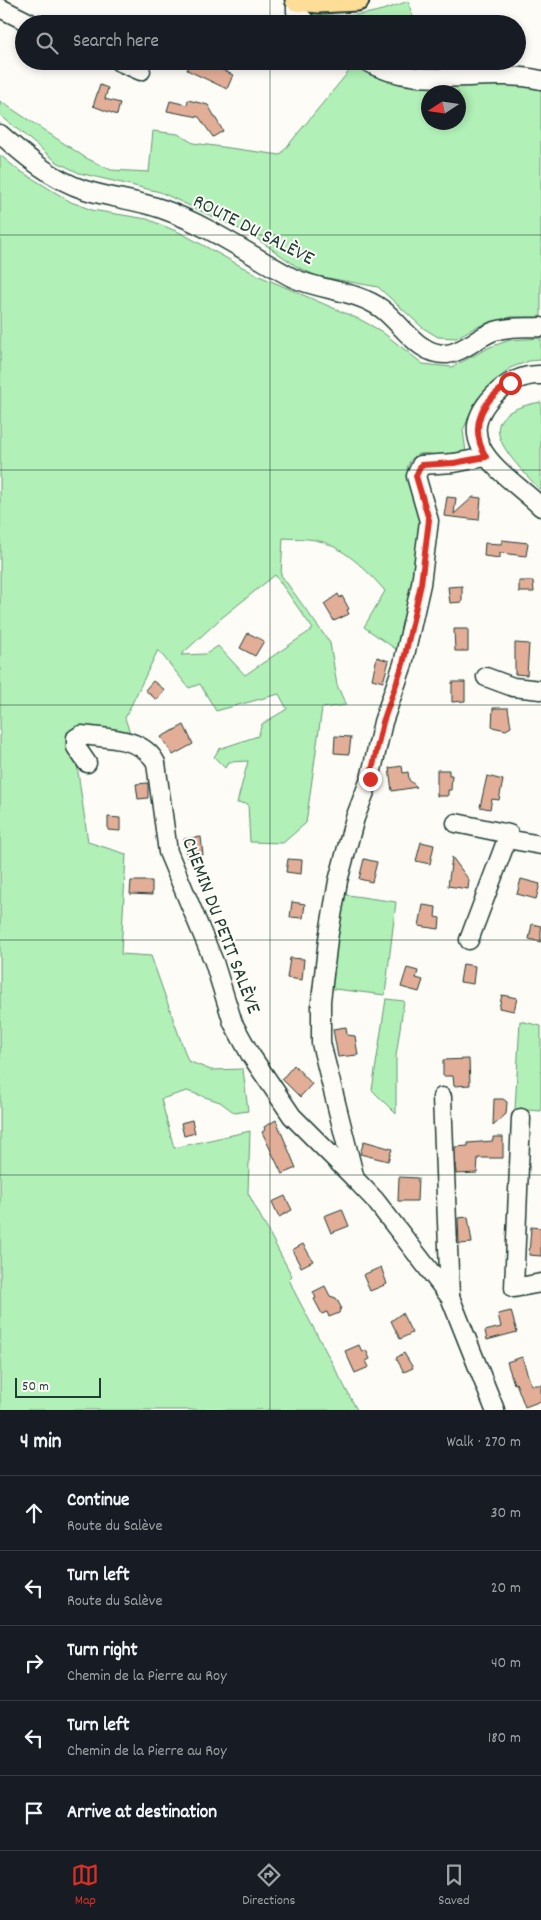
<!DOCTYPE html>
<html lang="en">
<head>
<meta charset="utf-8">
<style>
	:root { --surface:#171b24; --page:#242831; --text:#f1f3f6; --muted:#9ea1a6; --line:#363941; --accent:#d93025 }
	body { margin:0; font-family:Dekko,sans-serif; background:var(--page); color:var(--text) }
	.compass { position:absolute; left:421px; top:85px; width:45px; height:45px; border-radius:50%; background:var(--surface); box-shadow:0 2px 8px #0003; rotate:258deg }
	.scale { position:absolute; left:15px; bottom:12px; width:86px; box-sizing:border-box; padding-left:5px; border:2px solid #1f3d34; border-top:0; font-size:14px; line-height:18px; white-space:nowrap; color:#1f3d34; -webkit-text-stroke:4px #fdfcf7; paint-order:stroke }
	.stop { position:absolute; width:15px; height:15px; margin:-11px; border:4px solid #d93025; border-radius:50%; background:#fff }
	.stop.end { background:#d93025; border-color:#fff; box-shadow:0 1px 5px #0008 }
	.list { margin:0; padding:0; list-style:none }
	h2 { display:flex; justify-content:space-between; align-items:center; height:65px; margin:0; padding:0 20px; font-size:21px }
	h2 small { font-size:16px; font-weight:400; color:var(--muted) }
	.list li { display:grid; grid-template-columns:32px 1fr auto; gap:15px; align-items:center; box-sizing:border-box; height:75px; padding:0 20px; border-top:1px solid var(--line) }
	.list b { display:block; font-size:19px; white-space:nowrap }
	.list p { margin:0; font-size:16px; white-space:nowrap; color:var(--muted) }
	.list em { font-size:16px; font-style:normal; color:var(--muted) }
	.icon { flex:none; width:28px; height:28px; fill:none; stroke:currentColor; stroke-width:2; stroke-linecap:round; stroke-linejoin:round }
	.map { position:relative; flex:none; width:541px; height:1410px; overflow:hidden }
	.search { position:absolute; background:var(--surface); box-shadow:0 2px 8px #0003; left:15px; right:15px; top:15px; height:55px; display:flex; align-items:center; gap:12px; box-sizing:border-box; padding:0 18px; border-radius:28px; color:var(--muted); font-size:19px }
	.sheet { height:440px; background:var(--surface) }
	nav { display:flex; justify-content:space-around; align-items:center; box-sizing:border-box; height:70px; border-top:1px solid var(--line); background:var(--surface); font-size:14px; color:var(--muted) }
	nav a { display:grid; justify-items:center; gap:2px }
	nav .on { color:var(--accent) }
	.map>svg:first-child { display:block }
	.green { fill:#b1f0b7; stroke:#689676; fill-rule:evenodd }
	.building { fill:#e3ae97; stroke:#1f3d34 }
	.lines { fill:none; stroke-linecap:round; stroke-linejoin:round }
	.minor-casing { stroke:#1f3d34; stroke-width:21 }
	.major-casing { stroke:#1f3d34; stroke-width:25 }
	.minor { stroke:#fdfcf7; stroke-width:18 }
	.major { stroke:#fedd96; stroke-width:21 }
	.route { stroke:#d93025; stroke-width:6 }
	.grid { fill:none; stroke:#1f3d34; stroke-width:1; stroke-opacity:0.55 }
	.labels { text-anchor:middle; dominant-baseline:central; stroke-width:4; stroke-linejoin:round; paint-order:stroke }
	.street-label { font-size:20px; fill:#1f3d34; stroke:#fdfcf7 }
</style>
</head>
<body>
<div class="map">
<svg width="541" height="1410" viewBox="0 0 541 1410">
	<rect width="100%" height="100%" fill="#fdfcf7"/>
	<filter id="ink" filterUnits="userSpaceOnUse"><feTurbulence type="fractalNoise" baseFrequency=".02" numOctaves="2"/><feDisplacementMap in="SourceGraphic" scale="10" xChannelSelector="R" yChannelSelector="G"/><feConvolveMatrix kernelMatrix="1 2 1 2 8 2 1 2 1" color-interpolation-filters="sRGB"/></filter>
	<g filter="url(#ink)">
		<g class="green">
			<path d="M408,1L415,24H318L306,15L309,13C349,18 371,16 408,1Z"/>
			<path d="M355,64C403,89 486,84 541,85V317H511L476,327L456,338L438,337L423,328L378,287L317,276L299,268L250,234L160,192L79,173L57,162L0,115V101L86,158L111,170L149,172L153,131L178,134L193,143L280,155ZM428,92H458V122H428Z"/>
			<path d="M0,155L17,169L71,202L92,210L147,219L181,233L257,275L361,320L381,331L423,364L452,367L490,347L510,340L541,338V360L529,361L510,368L478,398L463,430L466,452C464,454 459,458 456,458C440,460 414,441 407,469L423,515L416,567L400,652L364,627L385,591C368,571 342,545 315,540C305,538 294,539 283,538L281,575L330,643L337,685L346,705L322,708L306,823L283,843L250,842L248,804L237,803L248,761L229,762L225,768L214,757L219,749L258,736L262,724L287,709L279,694L216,711L200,684L189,688L158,650L125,718L131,736L67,732L72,754L77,765L88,842L126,854L121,954L151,956L188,1061L211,1070L243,1069L248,1111L235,1113L220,1102L187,1091L161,1099L174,1148L250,1131L248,1193L292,1276L289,1279L295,1293L357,1410H0ZM275,575L313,629L245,675L218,646L206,654L181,655L219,620Z"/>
			<path d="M541,402V491C510,457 463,415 541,402Z"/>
			<path d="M341,894L396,902L385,995L326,988Z"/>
			<path d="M386,999L404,1001L396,1056V1114L372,1090Z"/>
			<path d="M520,1021L541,1026V1111L515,1109Z"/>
		</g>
		<g class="building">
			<path d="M191,61L208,67L209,64L233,75L227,89L187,70Z"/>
			<path d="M100,85L108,88L105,99L120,103L117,115L93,106Z"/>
			<path d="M188,100L208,105L223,131L213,137L199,117L167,111L170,101L187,105Z"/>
			<path d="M447,497L456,498L454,514L473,497L481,498L479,520L444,516Z"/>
			<path d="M502,540L528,543L526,556L500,553V558L484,556L485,543L501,544Z"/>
			<path d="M519,581H533L534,592H519Z"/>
			<path d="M462,586V602L450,603L448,587Z"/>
			<path d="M338,594L340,598L342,596L349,609L347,610L349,614L334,621L324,604Z"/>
			<path d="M454,629H468V651H455Z"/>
			<path d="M248,633L264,641L255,656L240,648Z"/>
			<path d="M515,643L529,644L527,675L515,674Z"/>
			<path d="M377,657L389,661L383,682L372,679Z"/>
			<path d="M153,681L165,690L157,700L145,690Z"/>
			<path d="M452,682H465V701L452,702Z"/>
			<path d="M493,708H508L511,727L506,730L492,727Z"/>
			<path d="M184,725L193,744L173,755L161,737Z"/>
			<path d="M335,736L351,737L349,754L334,753Z"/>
			<path d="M402,766L403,773L408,772L409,780L417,787L392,791L389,768Z"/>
			<path d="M437,770H449V775H452L451,790H448V796H437Z"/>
			<path d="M487,776L503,780L499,800L492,799L490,809L480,807Z"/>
			<path d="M148,783V798L138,799L136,784Z"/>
			<path d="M108,817L120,818V831L108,830Z"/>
			<path d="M201,837L203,855L187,858L184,839Z"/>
			<path d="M421,842L434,845L430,864L416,861Z"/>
			<path d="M452,857L469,880L468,889L448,886Z"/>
			<path d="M288,859L302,860L301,874L286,872Z"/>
			<path d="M364,859L377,862L372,882L359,879Z"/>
			<path d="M521,879L540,884L536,899L517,894Z"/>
			<path d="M131,881H152V895L130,894Z"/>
			<path d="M292,902L305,904L303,918L290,917Z"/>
			<path d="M423,905L436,907L435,917L440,918L439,929L419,926Z"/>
			<path d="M532,924L541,926V942L529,939Z"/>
			<path d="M290,958L304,959L302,980L287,978Z"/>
			<path d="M463,964L475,966L473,984L460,982Z"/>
			<path d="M407,968L418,971L416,978L423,980L419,992L401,987Z"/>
			<path d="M502,995L517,998L514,1011L499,1008Z"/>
			<path d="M346,1027L347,1035L355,1036L358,1055L338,1057L333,1029Z"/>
			<path d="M469,1059L470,1085L454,1086L453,1076H443V1060Z"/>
			<path d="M294,1065L312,1084L300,1097L282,1079Z"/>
			<path d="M494,1099H503L507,1102L506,1114L493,1126Z"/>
			<path d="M192,1120L195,1133L184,1136L181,1123Z"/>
			<path d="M276,1120L296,1168L282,1174L262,1132L265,1130L264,1127Z"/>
			<path d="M493,1137H503V1158H478L477,1173L456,1174L455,1147L468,1146V1143L493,1141Z"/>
			<path d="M364,1141L392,1149L388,1161L360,1154Z"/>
			<path d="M399,1177L418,1178L417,1201H398Z"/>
			<path d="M285,1196L292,1210L279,1217L272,1202Z"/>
			<path d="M342,1209L349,1226L331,1233L324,1216Z"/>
			<path d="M468,1217L472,1243L459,1244L458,1218Z"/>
			<path d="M531,1227L541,1228V1256L529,1255Z"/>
			<path d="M303,1244L313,1261L301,1267L292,1250Z"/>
			<path d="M381,1267L387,1284L370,1291L363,1275Z"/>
			<path d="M325,1286L330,1296L336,1298L341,1307L339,1313L329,1317L327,1312L322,1314L314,1299L316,1298L313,1292Z"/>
			<path d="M511,1311L517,1332L487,1340L485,1331L501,1327L498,1314Z"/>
			<path d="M402,1313L412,1333L400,1339L391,1321Z"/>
			<path d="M359,1345L362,1352L366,1350L370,1359L366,1361L369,1367L355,1373L345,1351Z"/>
			<path d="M404,1353L413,1368L404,1372L396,1358Z"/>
			<path d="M522,1357L531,1385H541V1401L525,1407L516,1383L514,1384L507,1362Z"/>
		</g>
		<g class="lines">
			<g class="minor-casing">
				<g id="minor">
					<path d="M296,0V12L308,24"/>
					<path d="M0,8L32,24"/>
					<path d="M118,61L141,71"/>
					<path d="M365,61C421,93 481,67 541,80"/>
					<path d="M0,134C25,156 53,180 85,190C110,198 137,200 162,209C208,225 250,255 293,278C322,291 356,290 382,309C402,324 419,356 447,354C463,352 477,338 492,332C507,326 525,328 541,327"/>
					<path d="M541,375C524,374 505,383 493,396C447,445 510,476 541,507"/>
					<path d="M486,457L454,463L421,465L416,476L429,521L421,584L403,664L383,722L370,779L355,818L338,881L328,939L321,1001V1043L355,1179L375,1200L450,1297L495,1410"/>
					<path d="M486,677L513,687L541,690"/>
					<path d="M87,763L76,747V738L81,735C106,738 143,737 156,763L168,852L214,962L233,1023L250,1054L292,1116L355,1179"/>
					<path d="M456,823L509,834L507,839L541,845"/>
					<path d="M469,940L507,839"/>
					<path d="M442,1097L450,1296"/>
					<path d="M521,1118L514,1288L541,1283"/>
				</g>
			</g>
			<g class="major-casing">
				<path id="major" d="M296,0L319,2L358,0"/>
			</g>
			<use href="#minor" class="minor"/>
			<use href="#major" class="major"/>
		</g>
	</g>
	<g class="lines" filter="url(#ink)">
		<path class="route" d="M370,779L383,722L403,664L421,584L429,520L416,476L421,465L454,463L486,457C468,426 482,400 510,383"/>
	</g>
	<path class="grid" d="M270,0V24M270,61V1410M0,235H541M0,470H541M0,705H541M0,940H541M0,1175H541"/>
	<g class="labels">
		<g class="street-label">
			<text transform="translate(253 231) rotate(27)">ROUTE DU SALÈVE</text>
			<text transform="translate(220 926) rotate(69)">CHEMIN DU PETIT SALÈVE</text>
		</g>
	</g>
</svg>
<svg class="compass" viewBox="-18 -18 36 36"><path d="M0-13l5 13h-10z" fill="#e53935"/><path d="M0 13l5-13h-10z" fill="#9ea1a6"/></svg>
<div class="scale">50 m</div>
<div class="stop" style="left:510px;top:383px"></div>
<div class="stop end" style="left:370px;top:779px"></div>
<div class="search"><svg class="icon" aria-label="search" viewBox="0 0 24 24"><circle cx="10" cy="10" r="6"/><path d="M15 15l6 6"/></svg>Search here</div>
</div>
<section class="sheet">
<h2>4 min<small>Walk · 270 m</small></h2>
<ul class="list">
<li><svg class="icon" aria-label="ahead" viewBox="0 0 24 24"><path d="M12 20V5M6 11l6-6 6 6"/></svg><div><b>Continue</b><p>Route du Salève</p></div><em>30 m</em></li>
<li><svg class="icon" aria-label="left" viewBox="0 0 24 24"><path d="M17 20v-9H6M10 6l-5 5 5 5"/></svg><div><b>Turn left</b><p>Route du Salève</p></div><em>20 m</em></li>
<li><svg class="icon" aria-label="right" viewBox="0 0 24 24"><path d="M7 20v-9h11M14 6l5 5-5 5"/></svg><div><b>Turn right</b><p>Chemin de la Pierre au Roy</p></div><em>40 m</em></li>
<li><svg class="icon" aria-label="left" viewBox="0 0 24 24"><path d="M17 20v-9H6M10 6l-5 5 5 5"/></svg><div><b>Turn left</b><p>Chemin de la Pierre au Roy</p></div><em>180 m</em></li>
<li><svg class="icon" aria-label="arrive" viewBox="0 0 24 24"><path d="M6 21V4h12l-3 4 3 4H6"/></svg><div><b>Arrive at destination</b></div></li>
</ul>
</section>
<nav>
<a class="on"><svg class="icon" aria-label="map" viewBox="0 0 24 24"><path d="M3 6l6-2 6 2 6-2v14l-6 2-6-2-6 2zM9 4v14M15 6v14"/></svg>Map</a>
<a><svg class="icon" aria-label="directions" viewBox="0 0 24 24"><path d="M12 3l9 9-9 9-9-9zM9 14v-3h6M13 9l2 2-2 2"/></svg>Directions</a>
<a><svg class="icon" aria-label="saved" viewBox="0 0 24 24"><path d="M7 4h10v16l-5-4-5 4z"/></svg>Saved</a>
</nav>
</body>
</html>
